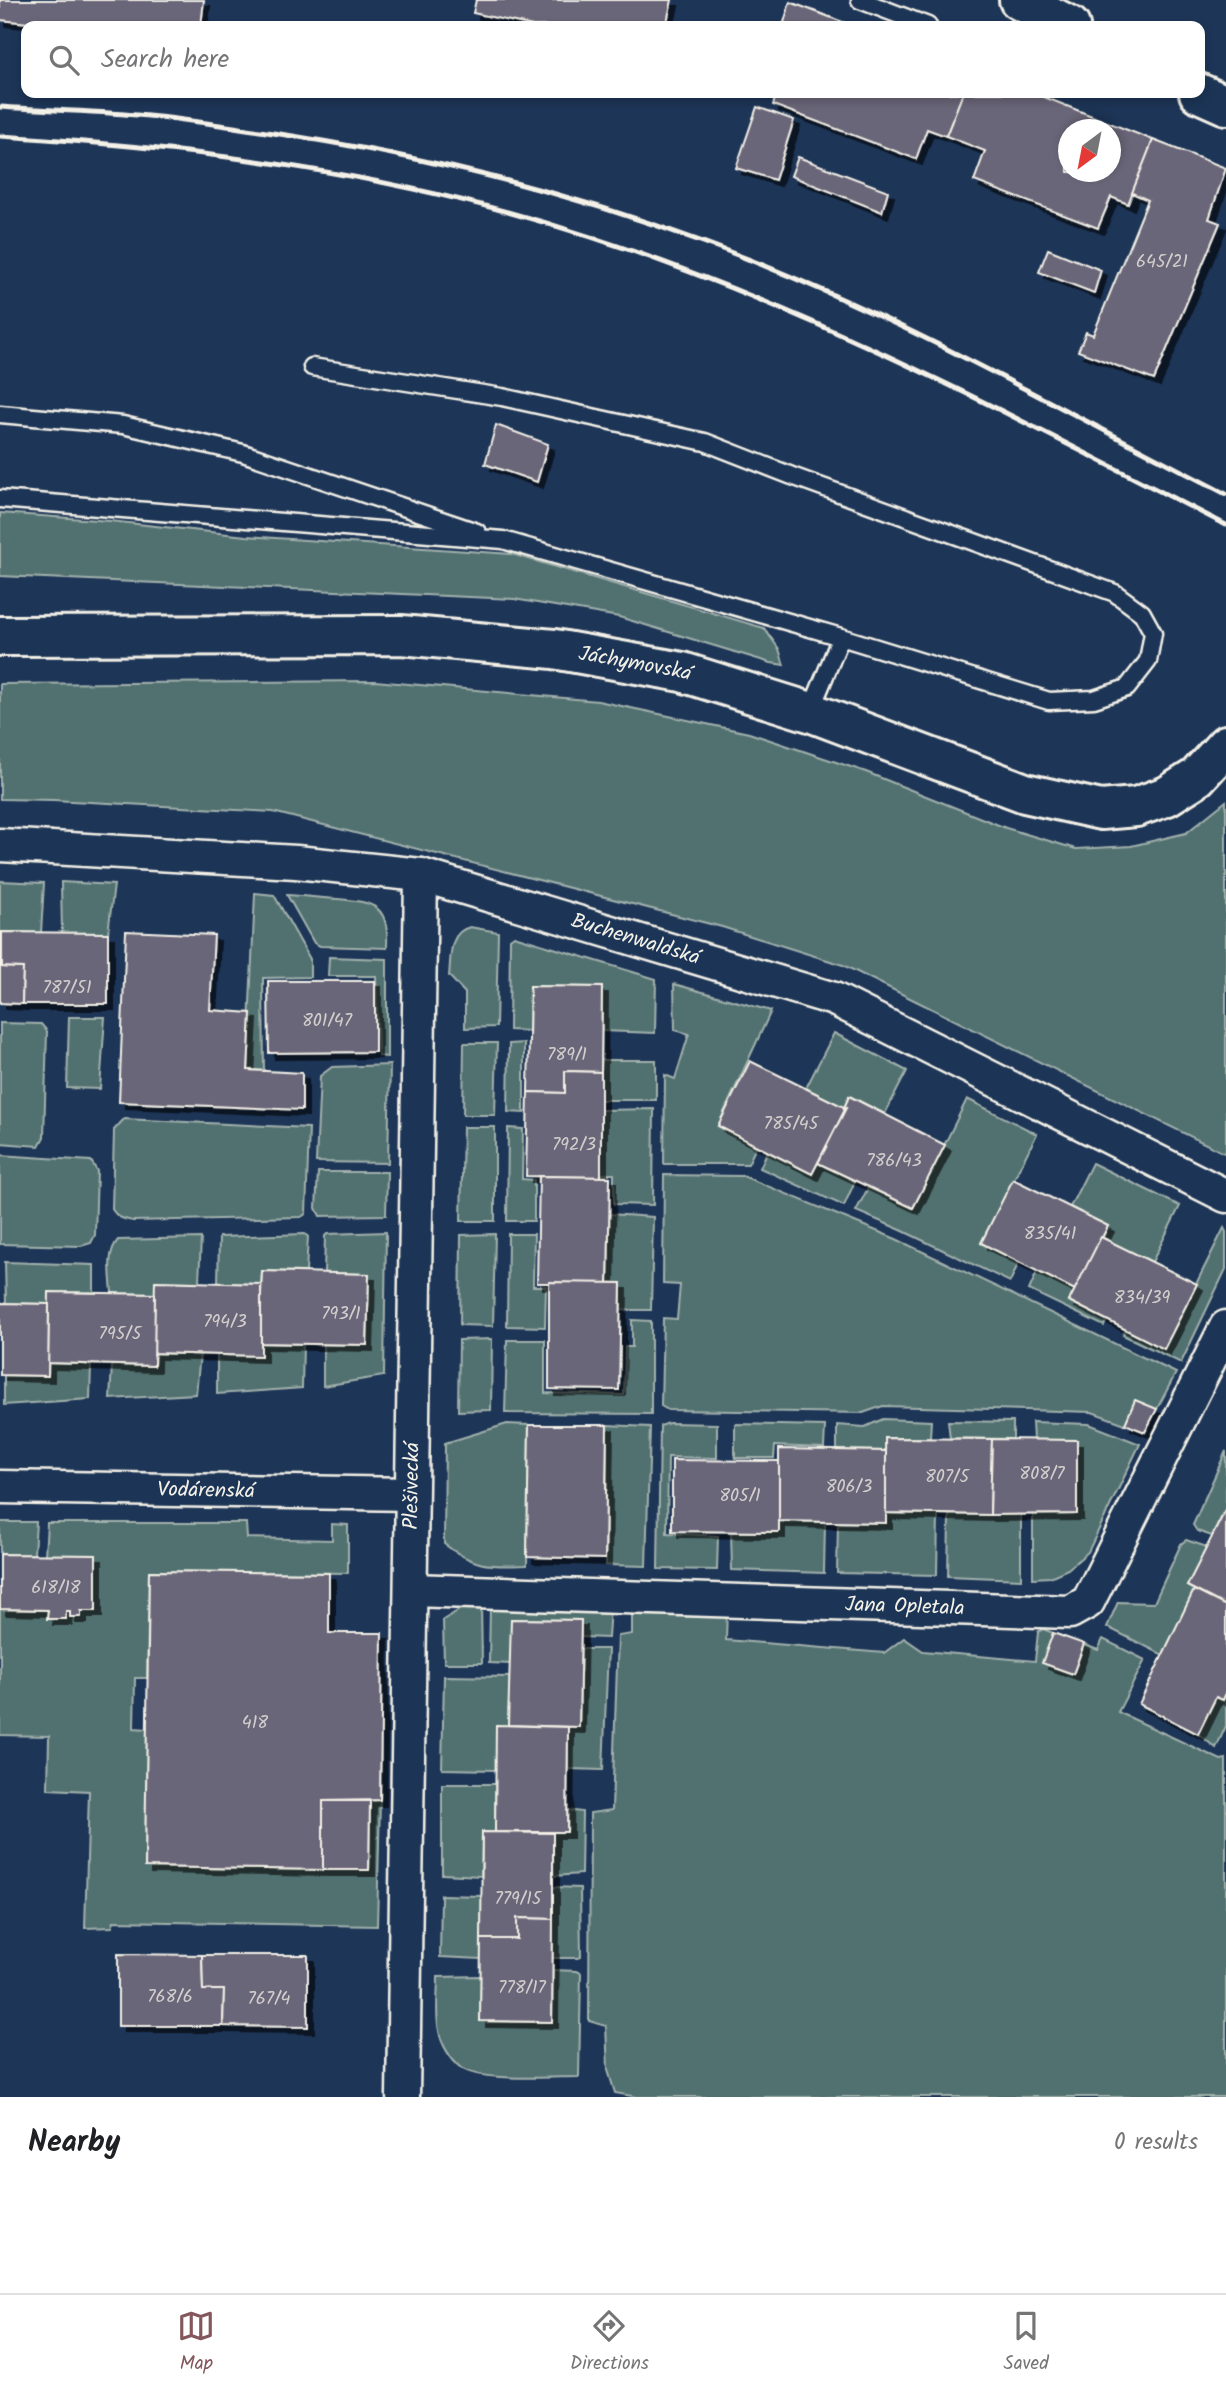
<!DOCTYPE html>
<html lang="en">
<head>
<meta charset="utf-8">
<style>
	:root { --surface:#fff; --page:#f2f2f2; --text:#202124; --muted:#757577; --line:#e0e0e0; --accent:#84575d }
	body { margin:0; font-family:Kalam,sans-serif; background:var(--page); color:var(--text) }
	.compass { position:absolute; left:1058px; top:119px; width:63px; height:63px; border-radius:50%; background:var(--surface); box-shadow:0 4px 10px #0003; rotate:212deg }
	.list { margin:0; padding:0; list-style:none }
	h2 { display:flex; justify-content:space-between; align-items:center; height:91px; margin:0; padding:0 28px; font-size:30px }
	h2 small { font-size:23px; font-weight:400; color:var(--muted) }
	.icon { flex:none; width:38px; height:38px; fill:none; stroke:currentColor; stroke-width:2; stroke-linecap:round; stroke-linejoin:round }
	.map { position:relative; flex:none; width:1226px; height:2097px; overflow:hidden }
	.search { position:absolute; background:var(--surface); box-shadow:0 4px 10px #0003; left:21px; right:21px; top:21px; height:77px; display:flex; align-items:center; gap:18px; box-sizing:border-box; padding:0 24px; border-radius:14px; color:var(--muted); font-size:26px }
	.sheet { height:196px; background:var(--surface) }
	nav { display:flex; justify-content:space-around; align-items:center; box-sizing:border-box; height:98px; border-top:2px solid var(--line); background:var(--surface); font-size:19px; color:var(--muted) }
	nav a { display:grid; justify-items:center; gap:4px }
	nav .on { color:var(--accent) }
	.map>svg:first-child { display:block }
	.green { fill:#517171; stroke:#a2b1ac; stroke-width:2 }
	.building { fill:#6b6679; stroke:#f4f1e8; stroke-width:2; fill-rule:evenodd; filter:url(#shadow) }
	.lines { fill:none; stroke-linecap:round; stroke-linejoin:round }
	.lane-casing { stroke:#f4f1e8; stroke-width:21 }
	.street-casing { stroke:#f4f1e8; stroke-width:37 }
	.secondary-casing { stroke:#f4f1e8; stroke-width:44 }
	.lane { stroke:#1d3557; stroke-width:16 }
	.street { stroke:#1d3557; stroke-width:32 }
	.secondary { stroke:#1d3557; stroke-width:38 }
	.rail { stroke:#f4f1e8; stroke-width:5 }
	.labels { text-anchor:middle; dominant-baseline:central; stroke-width:7; stroke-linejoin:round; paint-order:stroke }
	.number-label { font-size:18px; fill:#d2cecc }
	.street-label { font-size:21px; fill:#f4f1e8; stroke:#1d3557 }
</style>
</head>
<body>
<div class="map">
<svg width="1226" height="2097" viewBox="0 0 1226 2097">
	<defs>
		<filter id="shadow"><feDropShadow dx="6" dy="6" stdDeviation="0" flood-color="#0009"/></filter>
	</defs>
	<rect width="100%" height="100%" fill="#1d3557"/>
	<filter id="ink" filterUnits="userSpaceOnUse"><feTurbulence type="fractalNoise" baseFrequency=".0143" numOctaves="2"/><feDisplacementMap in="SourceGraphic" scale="14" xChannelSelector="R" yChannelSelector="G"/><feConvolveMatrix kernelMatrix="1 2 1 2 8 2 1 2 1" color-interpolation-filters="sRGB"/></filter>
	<g filter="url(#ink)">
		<g class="green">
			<path d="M0,513L110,521L246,536L512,554L764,628L779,649L784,665L771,663L619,617L514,599L0,576Z"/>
			<path d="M375,681L598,701L749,733L866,772L1006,828L1076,849L1131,846L1186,833L1226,801V1154L843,965L722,927L273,812L53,800L0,799V684Z"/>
			<path d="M0,881L44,883L41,933L0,932Z"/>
			<path d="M61,882L114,885L108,933H62Z"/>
			<path d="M255,893L274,895L310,959V977L263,978L264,1071L247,1069Z"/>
			<path d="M287,895C304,896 321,898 338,899C376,902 389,906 387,948L320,946L314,943Z"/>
			<path d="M470,927L498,932L496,1027L465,1028V993L449,976C451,958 448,932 470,927Z"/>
			<path d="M514,936L656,979L655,1033L602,1031L601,987L530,986L529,1031L509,1030L510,939Z"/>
			<path d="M329,957L387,959V1057L378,1056L376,976H328Z"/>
			<path d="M674,984L771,1011L718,1125L756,1147L748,1164H664L665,1075L675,1079L689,1034L675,1030Z"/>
			<path d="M69,1017H105L100,1089L67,1088Z"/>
			<path d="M0,1023L41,1024L47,1031L44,1137L39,1146L0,1143Z"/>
			<path d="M834,1033L907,1071L885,1114L850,1096L844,1108L806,1088Z"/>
			<path d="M464,1043H497L495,1115H463Z"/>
			<path d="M524,1043V1113L508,1112L509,1044Z"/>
			<rect x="601" y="1060" width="55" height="40"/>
			<path d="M390,1065L388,1163L316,1162L320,1076L332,1067Z"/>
			<path d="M967,1099L1037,1134L981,1243L1019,1262L1010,1282L901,1230L856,1211L868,1188L913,1208Z"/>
			<path d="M654,1109L653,1205L614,1204V1174H601V1110Z"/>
			<path d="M124,1119L309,1128L306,1214L301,1217L133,1221C123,1219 117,1218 112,1209L114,1130Z"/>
			<path d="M463,1127H495V1221H461Z"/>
			<path d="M508,1128L523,1129L522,1179L534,1180V1221H507Z"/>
			<path d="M767,1152L812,1174L818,1163L855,1181L844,1206L760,1168Z"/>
			<path d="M0,1155L91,1161L97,1171L95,1235L91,1243L81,1246L0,1244Z"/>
			<path d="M1092,1163L1180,1206L1152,1262L1103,1239L1108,1226L1070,1207Z"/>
			<path d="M318,1172H387L386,1215L320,1216L316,1208Z"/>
			<path d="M664,1175L743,1176L896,1239L1176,1373L1157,1409L1125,1424L1092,1412L883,1406L863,1413L668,1410L661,1406L663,1318L677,1319L680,1285L663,1284Z"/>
			<path d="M609,1214L653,1217L651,1310H621V1284L608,1283Z"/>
			<path d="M1224,1228L1226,1232V1269L1181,1363L1123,1335L1126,1329L1164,1348Z"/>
			<path d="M386,1232L384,1376L323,1386V1344L367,1345L369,1274L324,1273L325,1236L327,1234Z"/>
			<path d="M305,1234L308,1237L306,1272L262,1271L261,1284L218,1283L219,1237Z"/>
			<path d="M495,1234L493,1326L460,1325L461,1235Z"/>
			<path d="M508,1234H534L533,1286H546L545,1327L507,1326Z"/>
			<path d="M201,1238L199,1282L156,1281L155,1294L112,1293C111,1277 106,1253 118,1240Z"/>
			<path d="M5,1262L94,1265V1292H49V1304L6,1303Z"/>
			<path d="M1037,1272L1075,1290L1069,1301L1107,1320L1104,1326L1029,1290Z"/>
			<path d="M632,1320L651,1321V1414L505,1413L507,1340H545V1393L624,1395L625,1347H632Z"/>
			<path d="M492,1339L491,1410L458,1411L459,1340Z"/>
			<path d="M261,1343L303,1344L302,1388L217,1394V1354Z"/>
			<path d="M155,1353L200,1354L196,1394L110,1399L112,1365L154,1366Z"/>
			<path d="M48,1363L91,1364L90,1399L4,1405V1375Z"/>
			<path d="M883,1419L931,1421L930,1438H885L886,1451L837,1450V1425L865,1427Z"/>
			<path d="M948,1421L1013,1422V1439L950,1438Z"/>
			<path d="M1032,1422L1089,1424L1140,1444L1088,1552L1068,1569L1050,1577L1033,1578V1514H1077V1441L1033,1440Z"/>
			<path d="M669,1423L717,1424V1458L668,1457L667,1533L718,1536L717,1570L658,1569L660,1426Z"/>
			<path d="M507,1424L529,1425L527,1565C489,1566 476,1568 444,1544L445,1443Z"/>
			<path d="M735,1424L825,1426L824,1448L775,1446L774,1458H735Z"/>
			<path d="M607,1425L650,1427L646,1566L606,1565Z"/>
			<path d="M1226,1451V1508L1212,1536L1197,1531L1193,1525Z"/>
			<path d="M886,1513L938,1514L937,1575L837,1573L838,1522Z"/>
			<path d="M949,1514H1021V1579L948,1576Z"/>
			<path d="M779,1521L825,1522L824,1573L732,1570L731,1532H779Z"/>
			<path d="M0,1522H36L34,1554L0,1555Z"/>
			<path d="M47,1523H246L247,1538L332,1540V1524L348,1525V1573L149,1571L147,1678H135L134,1728L147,1729L145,1867L369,1870L370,1801L380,1800L377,1926L114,1921L112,1927L85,1928L89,1791L48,1789L49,1736L0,1735V1609L48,1610V1619H66V1611H70V1617H81V1611H96V1555H45Z"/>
			<path d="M1186,1540L1207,1547L1187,1586L1194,1590L1163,1655L1107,1627L1118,1602L1154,1603L1181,1544Z"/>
			<path d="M481,1603L482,1663H444L443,1620L469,1604Z"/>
			<path d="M490,1604L610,1606L608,1638L581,1637V1620L511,1619V1664L489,1663Z"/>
			<path d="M632,1609L727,1610L726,1640L884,1653L904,1638L923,1651L1035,1661L1038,1632L1043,1629L1098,1650L1103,1639L1145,1660L1118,1712L1221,1760L1226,1759V2097H637L615,2093L608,2070L606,2026L589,2021L590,1813L612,1810L618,1636L632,1634Z"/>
			<path d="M581,1649H608L603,1770L568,1769V1727L579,1726Z"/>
			<path d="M444,1676L510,1677L508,1725L496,1770L442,1769Z"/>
			<path d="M1226,1693V1726L1216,1748L1198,1734L1216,1697L1223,1700Z"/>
			<path d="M442,1784H495V1832H482L481,1876L442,1874Z"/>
			<path d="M567,1810L582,1812L581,1874L554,1876L553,1833L566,1832Z"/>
			<path d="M553,1887L580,1888L581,1957L578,1958H552Z"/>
			<path d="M441,1895L482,1896L481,1959L440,1957Z"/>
			<path d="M553,1970L577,1971L581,1973L579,2077C553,2077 481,2082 461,2068C451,2060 441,2044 439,2031C435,2014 438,1994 438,1977L481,1976L480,2021L551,2022Z"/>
		</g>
		<g class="building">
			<path d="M0,0H204L201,26H58L0,20Z"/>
			<path d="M476,0H672L666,26H533L473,13Z"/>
			<path d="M790,2L848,24L859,26H783Z"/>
			<path d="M777,93H963L946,136L927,129L916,159L773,105Z"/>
			<path d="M963,93H1034L1153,140L1128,204L1111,197L1098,228L974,181L985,151L946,136ZM1068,130H1110V172H1068Z"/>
			<path d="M757,107L794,120L775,180L736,168Z"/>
			<path d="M1153,140L1226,168L1209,219L1220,223L1154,380L1078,351L1086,332L1093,335L1148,200L1132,193Z"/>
			<path d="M798,157L888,191L882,212L791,176Z"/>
			<path d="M1048,249L1101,270L1094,293L1039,272Z"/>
			<path d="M496,425L548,444L537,482L485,464Z"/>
			<path d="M126,931L214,935L210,1010L251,1013L248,1070L302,1073V1110L119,1102Z"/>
			<path d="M0,932H2V967L23,968L22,1004L0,1003Z"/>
			<path d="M2,932L108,933V1004H22L23,968L2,967Z"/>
			<path d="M268,981H375V1052L269,1053Z"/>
			<path d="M530,986L602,987L601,1072L565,1071V1093L528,1092Z"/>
			<path d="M750,1061L846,1108L812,1174L718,1126Z"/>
			<path d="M565,1071L601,1072V1177L526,1176L528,1092L565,1093Z"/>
			<path d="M849,1096L945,1145L913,1208L818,1163L846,1108H844Z"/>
			<path d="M539,1176L610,1177L608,1283H537Z"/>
			<path d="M1013,1179L1108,1226L1075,1290L981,1243Z"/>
			<path d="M1101,1237L1197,1284L1164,1349L1069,1301Z"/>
			<path d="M262,1271L369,1274L367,1345L259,1343Z"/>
			<path d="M155,1281L261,1284V1356L153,1353Z"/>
			<path d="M549,1282L621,1283L619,1390L549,1389Z"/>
			<path d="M49,1292L155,1294L154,1366L48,1363Z"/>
			<path d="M0,1303L49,1304L48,1376L0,1375Z"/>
			<path d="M1135,1400L1157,1409L1145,1432L1125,1424Z"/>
			<path d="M529,1425H607L605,1559L527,1557Z"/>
			<path d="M885,1438L992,1439L990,1515L886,1513Z"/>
			<path d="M992,1439L1077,1440V1514L990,1515Z"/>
			<path d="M779,1449L886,1451V1523L779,1521Z"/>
			<path d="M672,1460L779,1461V1532L672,1531Z"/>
			<path d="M1226,1509V1606L1187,1586Z"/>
			<path d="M0,1554L96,1555V1611H81V1617H70V1611H66V1619H47L48,1610L0,1609Z"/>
			<path d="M149,1571L329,1573V1633H382L380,1800L323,1801V1870L145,1867Z"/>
			<path d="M1194,1590L1226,1606V1693L1223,1700L1216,1697L1198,1734L1139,1704Z"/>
			<path d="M511,1619L581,1620L579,1727L508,1725Z"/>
			<path d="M1053,1633L1084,1644L1073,1674L1042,1663Z"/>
			<path d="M496,1725L568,1727L567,1832H495Z"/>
			<path d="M323,1801H370L369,1870H323Z"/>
			<path d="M482,1832L553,1833V1919L517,1918V1939H481Z"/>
			<path d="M517,1918L553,1919L552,2022L480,2021L481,1939H517Z"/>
			<path d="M118,1954L202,1955L203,1990H224L223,2026H118Z"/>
			<path d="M202,1955H308V2027L223,2026L224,1990H203Z"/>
		</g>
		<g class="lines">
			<g class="lane-casing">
				<g id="lane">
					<path d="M860,0L928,26"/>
					<path d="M312,367L502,397L705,442L792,476L1115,593L1142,613L1153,633L1148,661L1127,688L1094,699L1049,701L841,637"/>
					<path d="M0,414L123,425L243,453L477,532"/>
					<path d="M0,499L503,540L841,637L810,712"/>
				</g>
			</g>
			<g class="street-casing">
				<g id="street">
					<path id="s1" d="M0,845L296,862L421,875L834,999L1226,1196"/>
					<path id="s2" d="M0,1487L411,1494"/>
					<path id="s3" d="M411,1590L1070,1612L1088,1602L1226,1327"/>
					<path id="s4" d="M403,2097L421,875"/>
				</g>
			</g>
			<g class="secondary-casing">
				<g id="secondary">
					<path d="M1019,0L1070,26"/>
					<path d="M1199,93L1226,105"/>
					<path id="s5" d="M0,636L401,635L554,649L682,672L810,712L1025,793L1101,810L1136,807L1167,796L1197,777L1226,745"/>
				</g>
			</g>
			<use href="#lane" class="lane"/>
			<use href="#street" class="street"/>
			<use href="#secondary" class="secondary"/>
			<g class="rail">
				<path d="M0,107C46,110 91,111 137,115C178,118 219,125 260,131C411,153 559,189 703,242C885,308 1054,406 1226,494"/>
				<path d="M0,136C200,148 400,174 591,237C813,309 1018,419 1226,525"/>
			</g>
		</g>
	</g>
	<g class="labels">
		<g class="number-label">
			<text x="1162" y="262">645/21</text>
			<text x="67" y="988">787/51</text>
			<text x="327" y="1021">801/47</text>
			<text x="567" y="1055">789/1</text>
			<text x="791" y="1124">785/45</text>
			<text x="574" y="1145">792/3</text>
			<text x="894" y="1161">786/43</text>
			<text x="1050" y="1234">835/41</text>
			<text x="1142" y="1298">834/39</text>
			<text x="341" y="1314">793/1</text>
			<text x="225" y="1322">794/3</text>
			<text x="120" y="1334">795/5</text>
			<text x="1042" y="1474">808/7</text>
			<text x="947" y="1477">807/5</text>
			<text x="849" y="1487">806/3</text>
			<text x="740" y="1496">805/1</text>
			<text x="56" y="1588">618/18</text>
			<text x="255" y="1723">418</text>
			<text x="518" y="1899">779/15</text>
			<text x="522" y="1988">778/17</text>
			<text x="170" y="1997">768/6</text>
			<text x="269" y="1999">767/4</text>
		</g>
		<g class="street-label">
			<text stroke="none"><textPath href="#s5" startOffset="637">Jáchymovská</textPath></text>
			<text stroke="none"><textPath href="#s1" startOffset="646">Buchenwaldská</textPath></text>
			<text stroke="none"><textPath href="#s4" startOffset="611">Plešivecká</textPath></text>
			<text stroke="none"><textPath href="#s2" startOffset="206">Vodárenská</textPath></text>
			<text stroke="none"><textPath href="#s3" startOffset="494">Jana Opletala</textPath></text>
		</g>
	</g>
</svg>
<svg class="compass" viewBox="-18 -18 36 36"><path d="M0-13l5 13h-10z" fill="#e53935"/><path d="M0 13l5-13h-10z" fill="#757577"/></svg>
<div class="search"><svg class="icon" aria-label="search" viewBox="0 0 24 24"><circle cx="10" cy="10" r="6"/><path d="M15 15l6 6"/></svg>Search here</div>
</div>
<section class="sheet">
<h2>Nearby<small>0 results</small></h2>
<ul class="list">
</ul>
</section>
<nav>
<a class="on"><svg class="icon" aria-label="map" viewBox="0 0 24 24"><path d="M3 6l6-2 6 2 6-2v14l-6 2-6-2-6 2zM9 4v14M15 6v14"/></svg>Map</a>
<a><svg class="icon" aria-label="directions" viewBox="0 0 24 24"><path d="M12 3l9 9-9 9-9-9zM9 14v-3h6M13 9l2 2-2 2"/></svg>Directions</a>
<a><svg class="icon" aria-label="saved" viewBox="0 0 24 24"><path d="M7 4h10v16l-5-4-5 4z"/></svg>Saved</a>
</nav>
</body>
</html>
